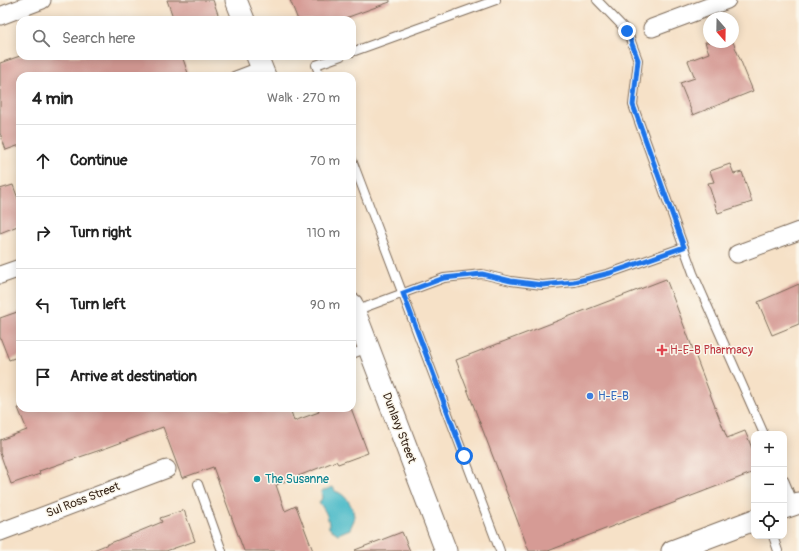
<!DOCTYPE html>
<html lang="en">
<head>
<meta charset="utf-8">
<style>
	:root { --surface:#fff; --page:#f6f6f6; --text:#222; --muted:#767676; --line:#e0e0e0 }
	body { margin:0; font-family:Pangolin,sans-serif; background:var(--page); color:var(--text) }
	.controls { position:absolute; right:12px; bottom:12px; display:grid; overflow:hidden; border-radius:8px; box-shadow:0 2px 10px #0003 }
	.controls button { width:36px; height:36px; display:grid; place-items:center; padding:0; border:0; border-bottom:1px solid var(--line); background:var(--surface); color:var(--text); font:20px sans-serif }
	.compass { position:absolute; left:703px; top:12px; width:36px; height:36px; border-radius:50%; background:var(--surface); box-shadow:0 2px 10px #0003; rotate:160deg }
	.stop { position:absolute; width:12px; height:12px; margin:-9px; border:3px solid #1a73e8; border-radius:50%; background:#fff }
	.stop.end { background:#1a73e8; border-color:#fff; box-shadow:0 1px 4px #0008 }
	.list { margin:0; padding:0; list-style:none }
	h2 { display:flex; justify-content:space-between; align-items:center; height:52px; margin:0; padding:0 16px; font-size:17px }
	h2 small { font-size:13px; font-weight:400; color:var(--muted) }
	.list li { display:grid; grid-template-columns:26px 1fr auto; gap:12px; align-items:center; box-sizing:border-box; height:72px; padding:0 16px; border-top:1px solid var(--line) }
	.list b { display:block; font-size:15px; white-space:nowrap }
	.list em { font-size:13px; font-style:normal; color:var(--muted) }
	.icon { flex:none; width:22px; height:22px; fill:none; stroke:currentColor; stroke-width:2; stroke-linecap:round; stroke-linejoin:round }
	.map { position:relative; flex:none; width:799px; height:551px; overflow:hidden }
	.search { position:absolute; background:var(--surface); box-shadow:0 2px 10px #0003; left:16px; top:16px; width:340px; height:44px; display:flex; align-items:center; gap:10px; box-sizing:border-box; padding:0 14px; border-radius:12px; color:var(--muted); font-size:15px }
	.panel { position:absolute; background:var(--surface); box-shadow:0 2px 10px #0003; left:16px; top:72px; width:340px; height:340px; border-radius:12px }
	.map>svg:first-child { display:block }
	.water { fill:#4fbcc9; stroke:#457374 }
	.building { fill:#d69b95 }
	.lines { fill:none; stroke-linecap:round; stroke-linejoin:round }
	.service-casing { stroke:#7c6a59; stroke-width:10 }
	.minor-casing { stroke:#7c6a59; stroke-width:19 }
	.tertiary-casing { stroke:#7c6a59; stroke-width:23 }
	.service { stroke:#fff; stroke-width:8 }
	.minor { stroke:#fff; stroke-width:17 }
	.tertiary { stroke:#fff; stroke-width:21 }
	.route { stroke:#1a73e8; stroke-width:5 }
	.health-dot { fill:#e0444e; stroke:#fbf7ec; stroke-width:1.5 }
	.shop-dot { fill:#3f7fe0; stroke:#fbf7ec; stroke-width:1.5 }
	.culture-dot { fill:#0f9aa8; stroke:#fbf7ec; stroke-width:1.5 }
	.labels { text-anchor:middle; dominant-baseline:central; stroke-width:3; stroke-linejoin:round; paint-order:stroke }
	.health-label { font-size:12px; fill:#be3a42; stroke:#fbf7ec; text-anchor:start }
	.shop-label { font-size:12px; fill:#366cbe; stroke:#fbf7ec; text-anchor:start }
	.street-label { font-size:12px; fill:#3b2a1e; stroke:#fbf7ec }
	.culture-label { font-size:12px; fill:#0d838f; stroke:#fbf7ec; text-anchor:start }
</style>
</head>
<body>
<div class="map">
<svg width="799" height="551" viewBox="0 0 799 551">
	<rect width="100%" height="100%" fill="#fbf7ec"/>
	<filter id="ink" filterUnits="userSpaceOnUse"><feTurbulence type="fractalNoise" baseFrequency=".025" numOctaves="2"/><feDisplacementMap in="SourceGraphic" scale="8" xChannelSelector="R" yChannelSelector="G"/><feConvolveMatrix kernelMatrix="1 2 1 2 8 2 1 2 1" color-interpolation-filters="sRGB"/></filter>
	<filter id="wash" filterUnits="userSpaceOnUse"><feTurbulence type="fractalNoise" baseFrequency=".012" numOctaves="4" result="noise"/><feDisplacementMap in="SourceGraphic" scale="16" xChannelSelector="R" yChannelSelector="G"/><feGaussianBlur stdDeviation="0.9" result="paint"/><feColorMatrix in="noise" values="0 0 0 0 0 0 0 0 0 0 0 0 0 0 0 0 0 1.4 0 .05"/><feComposite in="paint" operator="in"/></filter>
	<g filter="url(#wash)">
		<rect width="100%" height="100%" fill="#f6e1c7"/>
		<path class="water" d="M333,487L335,491C346,494 355,508 354,520C353,523 351,526 350,529L338,534L329,528C329,518 326,511 319,503L322,498L321,491Z"/>
		<g id="blocks">
			<g class="building">
				<path d="M167,0H213L220,20H174Z"/>
				<path d="M290,0H390V2L340,20H298Z"/>
				<path d="M705,42H733L753,91L693,115L680,83L695,78L688,61L709,53Z"/>
				<path d="M20,56H182L189,76H20V145L6,150L0,133V63Z"/>
				<path d="M730,164L734,174L742,172L752,202L718,213L708,183L714,182L710,171Z"/>
				<path d="M13,185L20,204V225L0,233V189Z"/>
				<path d="M666,279L727,438L745,431L754,453V472L548,551H529L456,360Z"/>
				<path d="M799,284V324L772,335L758,302Z"/>
				<path d="M20,311V356L9,360L0,337V318Z"/>
				<path d="M18,408H290L294,421L319,412L317,408H351L368,453L338,464L336,461L276,485L285,511L296,506L313,551H244L213,467L182,478L163,427L109,447L39,471L40,474L11,484L0,453V440L27,430Z"/>
				<path d="M184,510L195,541L166,551H91L162,522L160,518Z"/>
				<path d="M402,532L410,551H356L355,550Z"/>
			</g>
		</g>
	</g>
	<g filter="url(#ink)">
		<use href="#blocks" fill-opacity="0" stroke="#7c6a59" stroke-width="1"/>
		<g class="lines">
			<g class="service-casing">
				<g id="service">
					<path d="M597,0L627,31L638,60L633,105L693,273L764,434"/>
					<path d="M352,52L496,0"/>
					<path d="M234,76L260,66"/>
					<path d="M320,76L316,65L341,56"/>
					<path d="M352,160L500,551"/>
					<path d="M355,311L444,278L482,274L511,281L542,285L575,282L610,273L684,247"/>
					<path d="M352,354L368,348"/>
					<path d="M784,480L794,504"/>
					<path d="M198,484L222,551"/>
					<path d="M773,536L778,551"/>
				</g>
			</g>
			<g class="minor-casing">
				<g id="minor">
					<path d="M0,16L42,0"/>
					<path d="M652,28L727,0"/>
					<path d="M737,254L799,231"/>
					<path d="M0,275L20,268"/>
					<path d="M0,532L167,469"/>
				</g>
			</g>
			<g class="tertiary-casing">
				<g id="tertiary">
					<path d="M236,0L244,20"/>
					<path d="M257,56L265,76"/>
					<path d="M352,304L446,551"/>
					<path d="M784,508L799,503"/>
					<path d="M672,551L754,520"/>
				</g>
			</g>
			<use href="#service" class="service"/>
			<use href="#minor" class="minor"/>
			<use href="#tertiary" class="tertiary"/>
		</g>
	</g>
	<g class="lines" filter="url(#ink)">
		<path class="route" d="M464,456L403,293L444,278L482,274L511,281L542,285L574,282L610,273L684,247L633,105L638,60L627,31"/>
	</g>
	<path class="health-dot" d="M660 344h4v4h4v4h-4v4h-4v-4h-4v-4h4z"/>
	<circle class="shop-dot" cx="590" cy="396" r="4"/>
	<circle class="culture-dot" cx="257" cy="479" r="4"/>
	<g class="labels">
		<g class="health-label">
			<text x="670" y="350">H-E-B Pharmacy</text>
		</g>
		<g class="shop-label">
			<text x="598" y="396">H-E-B</text>
		</g>
		<g class="street-label">
			<text transform="translate(399 428) rotate(69)">Dunlavy Street</text>
			<text transform="translate(83 500) rotate(-21)">Sul Ross Street</text>
		</g>
		<g class="culture-label">
			<text x="265" y="479">The Susanne</text>
		</g>
	</g>
</svg>
<div class="controls">
<button>+</button>
<button>−</button>
<button><svg class="icon" aria-label="locate" viewBox="0 0 24 24"><circle cx="12" cy="12" r="6"/><path d="M12 2v4M12 18v4M2 12h4M18 12h4"/></svg></button>
</div>
<svg class="compass" viewBox="-18 -18 36 36"><path d="M0-13l5 13h-10z" fill="#e53935"/><path d="M0 13l5-13h-10z" fill="#767676"/></svg>
<div class="stop" style="left:464px;top:456px"></div>
<div class="stop end" style="left:627px;top:31px"></div>
<div class="search"><svg class="icon" aria-label="search" viewBox="0 0 24 24"><circle cx="10" cy="10" r="6"/><path d="M15 15l6 6"/></svg>Search here</div>
<section class="panel">
<h2>4 min<small>Walk · 270 m</small></h2>
<ul class="list">
<li><svg class="icon" aria-label="ahead" viewBox="0 0 24 24"><path d="M12 20V5M6 11l6-6 6 6"/></svg><div><b>Continue</b></div><em>70 m</em></li>
<li><svg class="icon" aria-label="right" viewBox="0 0 24 24"><path d="M7 20v-9h11M14 6l5 5-5 5"/></svg><div><b>Turn right</b></div><em>110 m</em></li>
<li><svg class="icon" aria-label="left" viewBox="0 0 24 24"><path d="M17 20v-9H6M10 6l-5 5 5 5"/></svg><div><b>Turn left</b></div><em>90 m</em></li>
<li><svg class="icon" aria-label="arrive" viewBox="0 0 24 24"><path d="M6 21V4h12l-3 4 3 4H6"/></svg><div><b>Arrive at destination</b></div></li>
</ul>
</section>
</div>
</body>
</html>
